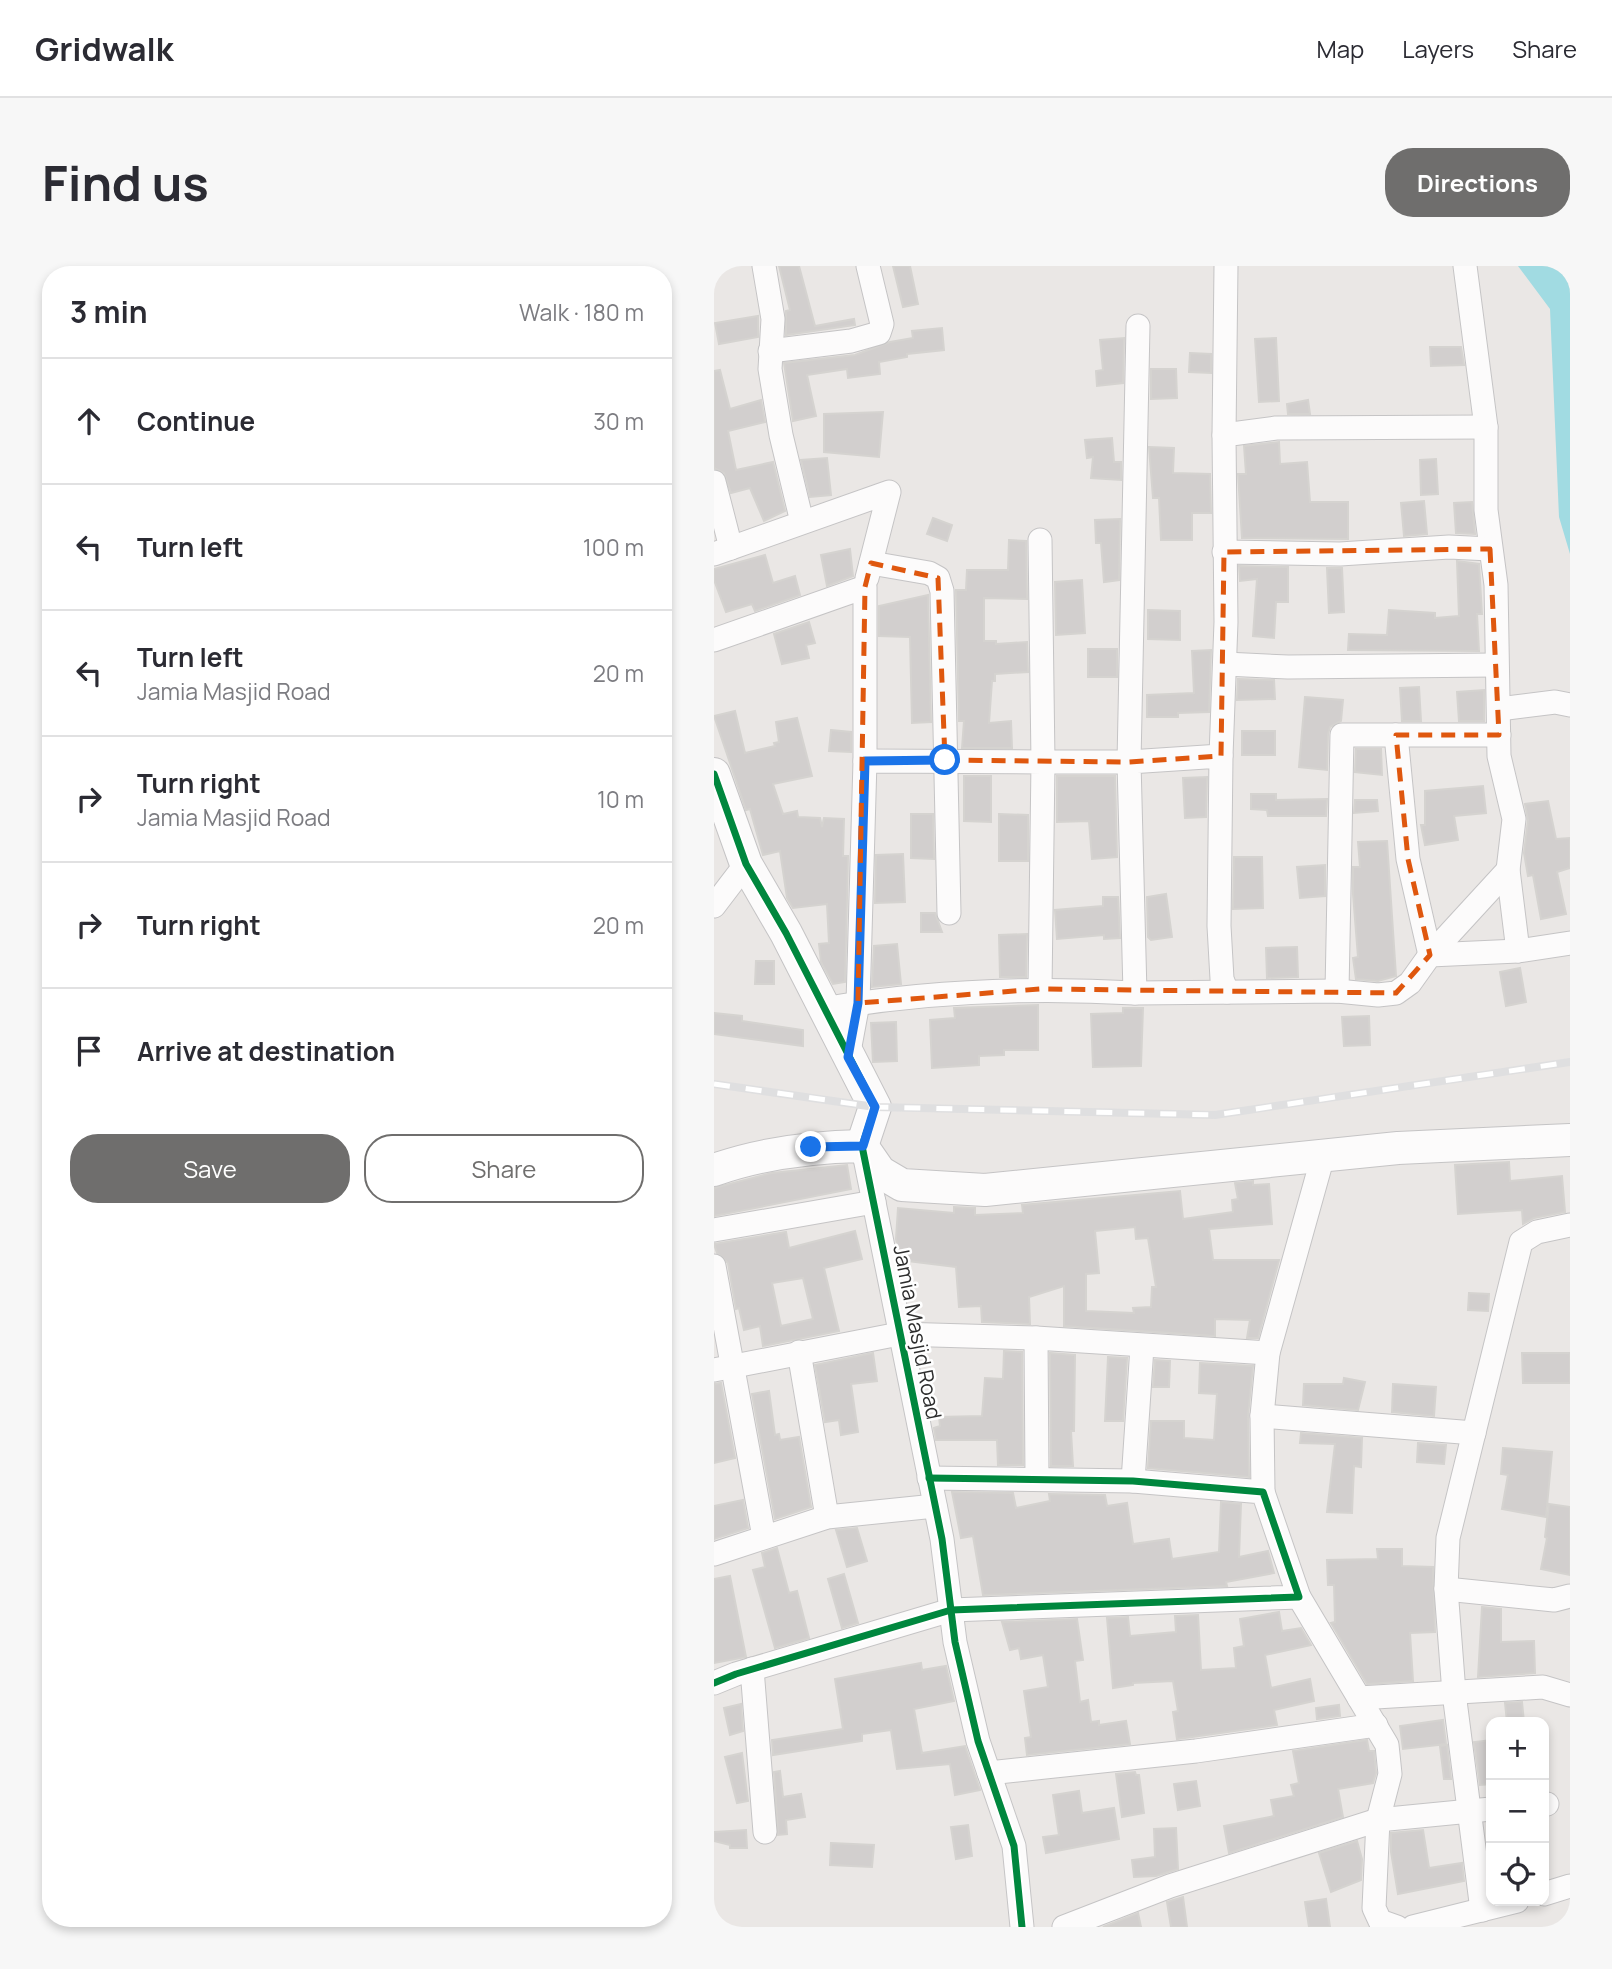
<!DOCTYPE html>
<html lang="en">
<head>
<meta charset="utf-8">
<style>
	:root { --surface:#fff; --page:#f7f7f7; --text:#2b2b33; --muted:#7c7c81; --line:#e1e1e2; --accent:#6f6e6d }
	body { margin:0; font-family:Manrope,sans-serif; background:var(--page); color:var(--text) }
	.controls { position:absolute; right:21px; bottom:21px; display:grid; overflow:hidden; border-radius:14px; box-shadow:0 4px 10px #0003 }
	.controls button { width:63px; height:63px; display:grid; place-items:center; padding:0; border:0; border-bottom:2px solid var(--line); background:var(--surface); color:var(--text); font:35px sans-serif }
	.stop { position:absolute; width:21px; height:21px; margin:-16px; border:5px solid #1a73e8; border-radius:50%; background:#fff }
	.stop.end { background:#1a73e8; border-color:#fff; box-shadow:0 2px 7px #0008 }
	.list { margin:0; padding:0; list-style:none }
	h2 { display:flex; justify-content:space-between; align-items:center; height:91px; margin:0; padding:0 28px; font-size:30px }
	h2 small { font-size:23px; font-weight:400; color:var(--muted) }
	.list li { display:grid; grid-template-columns:46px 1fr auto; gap:21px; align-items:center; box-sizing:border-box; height:126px; padding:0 28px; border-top:2px solid var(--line) }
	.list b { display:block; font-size:26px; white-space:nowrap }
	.list p { margin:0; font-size:23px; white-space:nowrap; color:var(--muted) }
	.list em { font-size:23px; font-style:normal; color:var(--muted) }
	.actions { display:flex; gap:14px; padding:21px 28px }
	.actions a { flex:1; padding:16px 0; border:2px solid var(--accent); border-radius:28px; text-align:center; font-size:24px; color:var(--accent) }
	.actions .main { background:var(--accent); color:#fff }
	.icon { flex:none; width:38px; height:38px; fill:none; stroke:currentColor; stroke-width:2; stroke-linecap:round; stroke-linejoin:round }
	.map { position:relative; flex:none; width:856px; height:1661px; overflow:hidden; border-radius:28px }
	header { display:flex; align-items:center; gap:42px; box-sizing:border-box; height:98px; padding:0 35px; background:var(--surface); border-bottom:2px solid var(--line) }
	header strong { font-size:33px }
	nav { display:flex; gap:38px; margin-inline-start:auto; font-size:24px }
	.intro { display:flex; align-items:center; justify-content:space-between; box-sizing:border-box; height:168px; padding:0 42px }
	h1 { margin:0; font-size:49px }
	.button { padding:18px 32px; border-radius:28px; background:var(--accent); color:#fff; font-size:24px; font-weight:700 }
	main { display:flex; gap:42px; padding:0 42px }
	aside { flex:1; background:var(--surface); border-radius:28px; box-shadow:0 4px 10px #0003 }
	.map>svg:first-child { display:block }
	.water { fill:#a1dbe2 }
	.building { fill:#d2cfce; stroke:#d5d3d0; stroke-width:2; fill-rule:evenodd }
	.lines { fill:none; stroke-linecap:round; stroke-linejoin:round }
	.street-casing { stroke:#c5c4c5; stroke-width:25 }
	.secondary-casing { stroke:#c5c4c5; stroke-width:34 }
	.street { stroke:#fcfbfb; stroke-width:23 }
	.secondary { stroke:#fcfbfb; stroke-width:32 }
	.rail-casing { stroke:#dfdfe0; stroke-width:8 }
	.rail { stroke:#fff; stroke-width:5; stroke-dasharray:16; stroke-linecap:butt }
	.cycleway-casing { stroke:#fff; stroke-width:11 }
	.cycleway { stroke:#00873e; stroke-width:7 }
	.route { stroke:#1a73e8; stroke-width:9 }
	.marked { fill:none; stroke:#df570e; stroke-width:5; stroke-dasharray:14 9; stroke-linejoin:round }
	.labels { text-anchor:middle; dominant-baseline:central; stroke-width:5; stroke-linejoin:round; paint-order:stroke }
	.street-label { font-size:21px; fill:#2d2d2d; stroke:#fff }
</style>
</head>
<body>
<header>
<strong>Gridwalk</strong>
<nav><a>Map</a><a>Layers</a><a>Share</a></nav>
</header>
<div class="intro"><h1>Find us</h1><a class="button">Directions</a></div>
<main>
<aside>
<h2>3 min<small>Walk · 180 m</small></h2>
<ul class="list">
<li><svg class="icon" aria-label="ahead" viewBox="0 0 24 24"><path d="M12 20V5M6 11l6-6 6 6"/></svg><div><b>Continue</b></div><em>30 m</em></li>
<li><svg class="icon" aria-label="left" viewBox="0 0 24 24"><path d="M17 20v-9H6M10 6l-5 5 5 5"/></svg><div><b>Turn left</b></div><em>100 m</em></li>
<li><svg class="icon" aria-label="left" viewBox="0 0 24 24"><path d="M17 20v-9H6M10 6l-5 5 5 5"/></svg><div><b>Turn left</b><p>Jamia Masjid Road</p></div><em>20 m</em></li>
<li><svg class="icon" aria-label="right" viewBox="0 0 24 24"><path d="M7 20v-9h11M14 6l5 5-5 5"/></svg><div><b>Turn right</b><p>Jamia Masjid Road</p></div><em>10 m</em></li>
<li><svg class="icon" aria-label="right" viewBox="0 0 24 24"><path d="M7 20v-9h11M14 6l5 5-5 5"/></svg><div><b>Turn right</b></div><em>20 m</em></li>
<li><svg class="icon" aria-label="arrive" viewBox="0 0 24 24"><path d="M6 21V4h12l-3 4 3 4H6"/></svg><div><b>Arrive at destination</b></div></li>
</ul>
<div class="actions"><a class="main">Save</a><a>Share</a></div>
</aside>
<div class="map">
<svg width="856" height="1661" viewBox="0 0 856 1661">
	<rect width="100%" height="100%" fill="#eae7e5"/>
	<path class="water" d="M804,0H856V288L845,251L836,43Z"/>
	<g class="building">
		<path d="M65,0H85L101,60L140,53L141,59L72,69V45L76,44Z"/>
		<path d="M179,0H196L204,38L189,41Z"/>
		<path d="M44,50V71L5,78L1,57Z"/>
		<path d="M228,62L230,84L193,88V91L165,96L166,108L134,112L133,103L93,109L102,150L79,155L70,97L141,89L176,76L199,72L198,65Z"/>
		<path d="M410,72L409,117L383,120L382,105L389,104L386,74Z"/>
		<path d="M562,72L565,135L545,136L541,73Z"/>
		<path d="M716,81H747L750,99L717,100Z"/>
		<path d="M476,87L497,88V107L475,106Z"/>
		<path d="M437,103H462L463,132L437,133Z"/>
		<path d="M6,104L16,143L47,134L51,156L14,165L22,204L59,196L71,245L50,255L36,222L17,227L10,207L0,202V105Z"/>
		<path d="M594,134L596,148H574L573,138Z"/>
		<path d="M169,146L165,191L110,186V148Z"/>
		<path d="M398,172L400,196H407V214L377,212L379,191L373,192L371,174Z"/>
		<path d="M565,176L566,198L593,196L596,236H634V273L528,272L524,208H532L530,180Z"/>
		<path d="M435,181L460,182L459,207L496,208L497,247H478V274H447L445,232H439Z"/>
		<path d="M113,192L117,229L96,231L87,194Z"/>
		<path d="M722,193L724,228L707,229L706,194Z"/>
		<path d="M710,235L713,268L690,270L687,237Z"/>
		<path d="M758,236L761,268L742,267L740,237Z"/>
		<path d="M219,252L238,259L233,275L213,268Z"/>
		<path d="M406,253L405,314L390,316L387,277H382L381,254Z"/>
		<path d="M295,274L312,275L313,333L270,332V375H282V378L313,376L314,406L281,408V415H278L275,457L297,455L298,482H248L250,455H245L242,324H252L253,304H294Z"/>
		<path d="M136,283L139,310L113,320L107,289Z"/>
		<path d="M51,289L59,317L81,310L86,329L41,345L38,338L12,346L0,314V303Z"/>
		<path d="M743,295L765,298L768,348H763L765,385L634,384L635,368L673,369L675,344L721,347V352L745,350Z"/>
		<path d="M525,300L574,301V336H562L560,372L539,370L543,313L526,315Z"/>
		<path d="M613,302H628L630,346L615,347Z"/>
		<path d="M368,314L371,367L342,369L341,316Z"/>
		<path d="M214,329L217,456L198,457L196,371L165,370V340Z"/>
		<path d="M434,344L466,345V374L434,373Z"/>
		<path d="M95,356L101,377L92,379L95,392L68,398L60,368Z"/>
		<rect x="374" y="383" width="29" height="28"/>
		<path d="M497,384L495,446L464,447V451H433V429L480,427L478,385Z"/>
		<path d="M524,413L560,414L561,433L523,434Z"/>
		<path d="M705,421L707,455H688L686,422Z"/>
		<path d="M770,424V455H745L743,426Z"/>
		<path d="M591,431L629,434L627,455L616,461L614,468L613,504L585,501Z"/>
		<path d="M21,445L31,487L61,480L60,477L65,476L62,456L83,452L98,510L59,518L69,548L83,545L84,551L106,552L108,561L110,552L130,553L129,590H134L131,716L119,718L107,696L105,678L115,677L113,638L79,642L73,632L66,585L49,589L36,543L32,544L0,450Z"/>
		<path d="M117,464L137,466V486L115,485Z"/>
		<rect x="528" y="465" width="33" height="24"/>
		<path d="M642,483H667L668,509L641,506Z"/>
		<path d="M250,510H277V556L250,555Z"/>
		<path d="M343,510H401L403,591L378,593L375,555L343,556Z"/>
		<path d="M493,511L492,551L471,552L469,512Z"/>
		<path d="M769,520L772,547L740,550L744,574L711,579L707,559H711V525Z"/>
		<path d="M537,528H562V534L613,533L612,550H554L553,544L537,543Z"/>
		<path d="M641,534H663L664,545L640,547Z"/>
		<path d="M834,535L842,573L856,572V602L843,606L852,648L827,653L819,609L814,610L810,587L814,554L811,538Z"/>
		<path d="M197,548H219L220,593L197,592Z"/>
		<path d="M285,548L314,549V595H285Z"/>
		<path d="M673,575L682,710L664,715L642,713L639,692L644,691L639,628V601H646L644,576Z"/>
		<path d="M189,588L191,636L161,637L162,589Z"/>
		<path d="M520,591H548L549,642L519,643Z"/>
		<path d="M611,599V630L586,632L583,601Z"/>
		<path d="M452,628L458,671L437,674L434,671L433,631Z"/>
		<path d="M389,631H404L406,672L390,673V669L343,673L341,644L389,640Z"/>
		<path d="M207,647H221L228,666H207Z"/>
		<path d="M313,668L312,711H286L285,669Z"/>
		<path d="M183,678L187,718L158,721L160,680Z"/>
		<path d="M583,681L584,711L553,712L552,682Z"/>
		<path d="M42,695H60V718H41Z"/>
		<path d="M806,702L812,736L792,740L786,706Z"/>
		<path d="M324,739V784H290V789L265,790V799L218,802L216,754L241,752L240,742Z"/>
		<path d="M409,742H429L427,800L379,801L377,748L409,747Z"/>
		<path d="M0,747L28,750V755L89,764V780L0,768Z"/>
		<path d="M655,750L656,779L630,780L628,751Z"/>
		<path d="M182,756L183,795L159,796L157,757Z"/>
		<path d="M795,896L796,915L848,910L851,946L820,952L809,958L808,944L744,948L741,899Z"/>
		<path d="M133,899L137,923L0,950V922L58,907Z"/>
		<path d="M539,915V919L555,918L558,958L495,963L499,994H565L544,1072H533L536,1054L501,1053V1070L350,1060V1020L315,1031L316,1058L268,1056L267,1040L245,1041L242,1001L186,994L182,973L184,942L240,947V941L261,942V949L309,947L308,939L466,925L469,953L519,946L518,934L524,933L521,917ZM421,961L422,973L434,972L442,1021H438L437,1041L419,1042L420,1047L372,1045V1008L385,1007L381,965Z"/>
		<path d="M141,965L148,993L110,1002L125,1065L49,1080L46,1060L30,1064L25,1042L22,1043L14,997L3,987L0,978L72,966L75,982ZM89,1012L99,1053L67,1060L58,1017Z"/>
		<path d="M755,1027L775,1028L774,1045L754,1044Z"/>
		<path d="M290,1085L308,1086L309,1199H284L283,1174H222L220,1162L226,1160L225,1151L268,1150L271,1112L289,1113Z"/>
		<path d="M159,1087L163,1115L137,1118L144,1166L127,1169L125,1154L111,1156L101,1099Z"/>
		<path d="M336,1087L361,1089L360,1165H357L359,1200H337Z"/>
		<path d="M808,1087H856V1117H809Z"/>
		<path d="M394,1091L413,1092L409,1155H391Z"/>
		<path d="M441,1094L456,1095L455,1121H439Z"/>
		<path d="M486,1097L539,1100L534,1150L535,1211L434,1202L437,1155H470V1172L500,1174L503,1128L485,1127Z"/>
		<path d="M630,1112L651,1116L644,1144L589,1139L590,1118H629Z"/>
		<path d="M7,1117L21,1192L0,1197V1118Z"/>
		<path d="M679,1118L722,1121L720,1150L678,1146Z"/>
		<path d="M55,1125L61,1169L65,1168L66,1174L85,1171L97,1241L61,1253L38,1128Z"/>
		<path d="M587,1167L648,1172L647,1201L640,1200L638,1247L613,1246L621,1178L586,1177Z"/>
		<path d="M704,1177L732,1179L730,1198L703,1196Z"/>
		<path d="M789,1182L838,1186L832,1251L788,1243L794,1209L787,1208Z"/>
		<path d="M238,1226L299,1227L302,1242L336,1235L335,1228L391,1229L393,1240L413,1237L419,1278L455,1273L458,1293L505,1286L507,1236L527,1238L525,1291L554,1285L560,1307L512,1316L513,1320L269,1329L259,1270L247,1272Z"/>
		<path d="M29,1234L34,1262L0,1273V1240Z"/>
		<path d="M835,1238L856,1241V1309L827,1303L833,1272L831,1271Z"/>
		<path d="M143,1262L153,1295L133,1301L122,1264Z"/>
		<path d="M63,1282L75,1327L83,1325L95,1372L61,1382L39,1304L51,1301L48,1287Z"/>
		<path d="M663,1283H688V1300L719,1301L721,1366L696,1367L699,1415L653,1418L617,1357L621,1356L620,1319H614L613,1294L664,1293Z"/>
		<path d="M130,1308L144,1357L128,1362L114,1313Z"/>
		<path d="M16,1310L32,1391L0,1397V1313Z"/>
		<path d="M768,1341L787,1343V1376L820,1375L821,1407L764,1411Z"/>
		<path d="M565,1346L568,1365L587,1362L597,1379L551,1389L557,1422L596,1413L600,1435L560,1444L563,1459L463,1473L459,1446L464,1445L459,1415L419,1417V1419L399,1422L393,1352L414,1351L416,1370L462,1366L461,1350L484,1349L487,1404L522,1402L520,1382L530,1380L526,1353Z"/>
		<path d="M363,1353L369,1394L361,1395L366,1436L374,1434L377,1456L385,1455V1459L412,1455L416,1478L313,1489L311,1472L317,1471L310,1425L334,1421L329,1389L307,1393L305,1382L296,1384L288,1356Z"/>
		<path d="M207,1397L208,1404L232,1400L240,1435L200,1443L208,1487L251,1480L266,1524L241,1529L236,1498L183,1503L177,1464L148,1468V1475L59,1489L58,1474L129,1463L121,1413Z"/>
		<path d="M808,1436L810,1456H793L791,1437Z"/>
		<path d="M27,1438L29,1465L16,1469L10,1442Z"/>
		<path d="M625,1439L626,1450L603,1453L602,1442Z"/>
		<path d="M729,1454L732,1478L689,1483L686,1460Z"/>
		<path d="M653,1474L655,1485H660L662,1507L659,1517L624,1523L629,1551L515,1587L510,1560L560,1550L557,1534L580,1530L577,1519L585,1517L579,1485Z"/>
		<path d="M777,1474V1518L766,1519L760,1476Z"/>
		<path d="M733,1479L737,1513H730L726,1480Z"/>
		<path d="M28,1487L34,1535L23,1537L11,1491Z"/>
		<path d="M66,1505L69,1531L87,1528L91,1551L72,1554L73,1568L64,1569L60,1506Z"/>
		<path d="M421,1506L422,1509H425L430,1547L408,1551L402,1508Z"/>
		<path d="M482,1515L486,1540L464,1544L460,1518Z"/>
		<path d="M365,1525L368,1547L400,1542L405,1573L332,1587L329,1571L345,1569L339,1529Z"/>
		<path d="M254,1559L258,1590L242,1593L237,1561Z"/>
		<path d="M462,1562L464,1603L442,1610L420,1611L418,1594L441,1591L440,1563Z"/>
		<path d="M32,1564L33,1582H16V1579L0,1575V1566Z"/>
		<path d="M709,1564L715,1602L748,1597L750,1615L684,1628L677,1586V1567Z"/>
		<path d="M643,1575L648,1593L647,1614L617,1626L605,1587Z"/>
		<path d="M117,1577L160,1579L158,1601L116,1599Z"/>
		<path d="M469,1631L473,1661H457L453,1636Z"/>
		<path d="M612,1633L616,1661H595L591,1636Z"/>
		<path d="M424,1647L427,1661H389Z"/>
	</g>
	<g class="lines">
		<g class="street-casing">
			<g id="street">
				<path d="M50,0L59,53L56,103L67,169L88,256"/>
				<path d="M751,0L772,161V244L782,319L785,490L800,553L794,604L804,685"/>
				<path d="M56,85L137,75L165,67L168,58L154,0"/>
				<path d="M510,169L512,0"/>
				<path d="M0,216L17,282"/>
				<path d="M326,274L329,496H415L424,60"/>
				<path d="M510,286L626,288L735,281L776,283"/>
				<path d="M0,288L175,226L153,312"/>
				<path d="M157,297L215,307L224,312L228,325L235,647"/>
				<path d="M0,374L151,321V495"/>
				<path d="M511,398L574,401L782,399"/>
				<path d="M785,443L841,436L856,439"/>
				<path d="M682,469L694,593L716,689"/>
				<path d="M507,490L512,356L510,169L562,162L772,161"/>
				<path d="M0,640L32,598"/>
				<path d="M716,689L794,604"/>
				<path d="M623,725L628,469H785"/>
				<path d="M421,727L623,725L664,729L682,727L696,717L716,689L804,685L856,677"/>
				<path d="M109,743C213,725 316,721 421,727L415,496L507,490L505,660L508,713L513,726"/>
				<path d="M134,791L144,737L151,495L329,496L326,723"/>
				<path d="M150,887L228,1273L241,1376L264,1475L300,1580L308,1661"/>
				<path d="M0,964L160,936"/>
				<path d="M0,1000L50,1271"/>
				<path d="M322,1072L323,1213"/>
				<path d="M85,1086L113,1251"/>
				<path d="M0,1104L185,1068L322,1072L554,1087"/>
				<path d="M548,1150L760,1167"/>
				<path d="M419,1215L428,1081"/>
				<path d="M549,1226L548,1150L554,1087L609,890"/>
				<path d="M0,1288L113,1251L221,1240"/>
				<path d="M732,1323L840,1334L856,1330"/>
				<path d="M585,1331L673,1479L676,1508L664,1554L660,1642L666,1655L683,1661"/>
				<path d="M38,1403L51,1566"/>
				<path d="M0,1417L22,1408L237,1344L585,1331L549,1226L419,1215L215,1212"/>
				<path d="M645,1432L829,1421L856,1429"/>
				<path d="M275,1507L482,1485L662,1459"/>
				<path d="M830,1538H833"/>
				<path d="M830,1628L856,1620"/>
				<path d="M768,1644L740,1427L732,1323L734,1272L807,976L823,966L856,959"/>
				<path d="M350,1661L456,1620L664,1554L777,1543"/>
				<path d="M699,1661L803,1635"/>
			</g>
		</g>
		<g class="secondary-casing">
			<g id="secondary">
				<path d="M0,508L32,598L72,667L161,841L148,880"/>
				<path d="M0,904C48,887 98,881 148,880L166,906L188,919L271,924L684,882L856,874"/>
			</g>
		</g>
		<use href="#street" class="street"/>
		<use href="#secondary" class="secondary"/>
		<g class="rail-casing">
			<path id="rail" d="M0,818L161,841L501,849L856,796"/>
		</g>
		<use href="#rail" class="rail"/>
		<g class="cycleway-casing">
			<g id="cycleway">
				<path d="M0,508L32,598L72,667L161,841L148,880L228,1273L241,1376L264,1475L300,1580L308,1661"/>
				<path d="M0,1417L22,1408L237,1344L585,1331L549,1226L419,1215L215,1212"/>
			</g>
		</g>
		<use href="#cycleway" class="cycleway"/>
	</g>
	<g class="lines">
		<path class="route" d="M97,881L149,880L161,841L134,791L144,737L151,495L231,494"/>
	</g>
	<path class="marked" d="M776,283L785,469H682L694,593L716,689L682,727L326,723L144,737L151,321L157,297L224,312L231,494L415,496L507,490L510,286Z"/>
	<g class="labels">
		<g class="street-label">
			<text transform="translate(204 1066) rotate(79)">Jamia Masjid Road</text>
		</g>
	</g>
</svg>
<div class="controls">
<button>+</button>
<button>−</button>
<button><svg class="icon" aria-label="locate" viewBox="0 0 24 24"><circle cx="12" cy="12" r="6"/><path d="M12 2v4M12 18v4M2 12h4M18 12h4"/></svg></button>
</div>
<div class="stop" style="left:231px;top:494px"></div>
<div class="stop end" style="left:97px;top:881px"></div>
</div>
</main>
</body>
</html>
